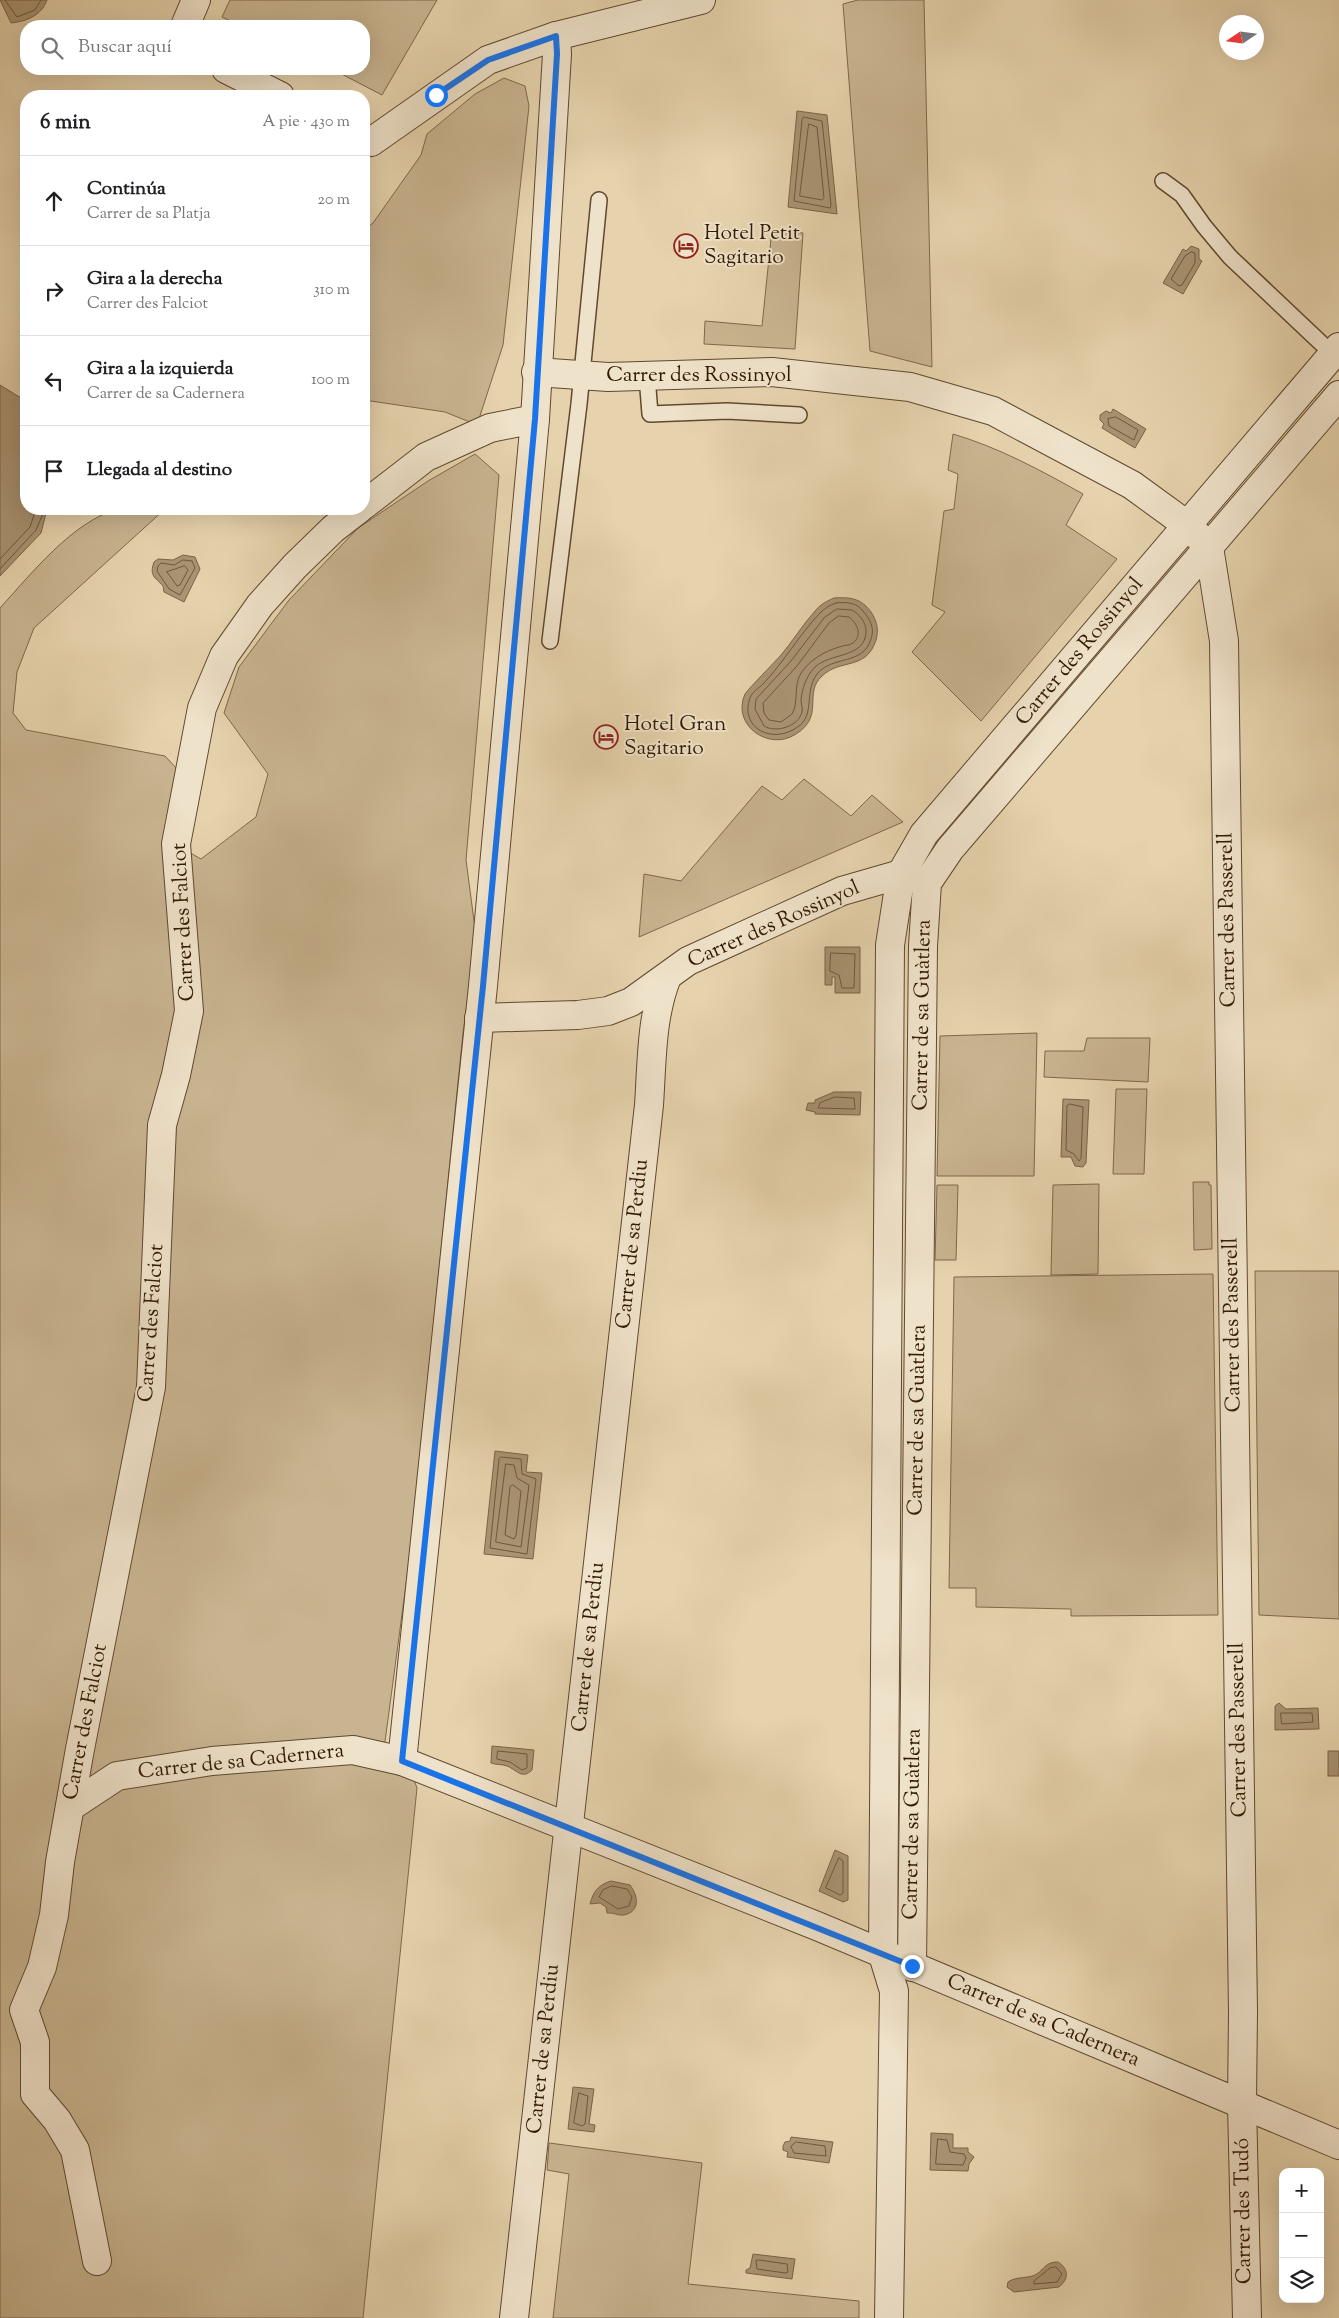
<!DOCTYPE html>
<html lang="es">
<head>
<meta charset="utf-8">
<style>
	:root { --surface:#fff; --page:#f6f6f6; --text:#202124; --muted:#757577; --line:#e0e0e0 }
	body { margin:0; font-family:"Sorts Mill Goudy",serif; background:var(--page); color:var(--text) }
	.controls { position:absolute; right:15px; bottom:15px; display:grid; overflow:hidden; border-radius:10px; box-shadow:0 5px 20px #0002 }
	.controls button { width:45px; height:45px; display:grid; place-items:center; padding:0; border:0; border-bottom:1px solid var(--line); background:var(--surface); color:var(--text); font:25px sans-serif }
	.compass { position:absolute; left:1219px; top:15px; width:45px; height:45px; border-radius:50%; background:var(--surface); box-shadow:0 5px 20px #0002; rotate:257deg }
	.stop { position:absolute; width:15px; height:15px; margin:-11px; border:4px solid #1a73e8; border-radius:50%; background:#fff }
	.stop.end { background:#1a73e8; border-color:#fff; box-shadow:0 1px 5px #0008 }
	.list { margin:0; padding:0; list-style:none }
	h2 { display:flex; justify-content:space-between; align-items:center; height:65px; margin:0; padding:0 20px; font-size:21px }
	h2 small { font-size:16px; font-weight:400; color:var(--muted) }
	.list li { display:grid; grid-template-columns:32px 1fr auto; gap:15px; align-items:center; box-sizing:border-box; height:90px; padding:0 20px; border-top:1px solid var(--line) }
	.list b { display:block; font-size:19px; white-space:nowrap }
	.list p { margin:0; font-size:16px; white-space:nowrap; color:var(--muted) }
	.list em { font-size:16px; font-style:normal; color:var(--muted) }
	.icon { flex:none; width:28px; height:28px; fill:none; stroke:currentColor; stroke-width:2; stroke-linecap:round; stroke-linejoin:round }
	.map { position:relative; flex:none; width:1339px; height:2318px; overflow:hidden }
	.search { position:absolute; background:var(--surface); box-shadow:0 5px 20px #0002; left:20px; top:20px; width:350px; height:55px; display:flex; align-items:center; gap:12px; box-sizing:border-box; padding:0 18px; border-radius:20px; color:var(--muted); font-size:19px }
	.panel { position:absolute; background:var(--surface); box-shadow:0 5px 20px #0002; left:20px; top:90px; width:350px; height:425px; border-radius:20px }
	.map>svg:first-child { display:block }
	.green { fill:#c8b490; stroke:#7e684a }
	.water { fill:#a99473; stroke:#7a6446 }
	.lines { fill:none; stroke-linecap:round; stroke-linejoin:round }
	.shore { stroke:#6e583b; stroke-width:1 }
	.service-casing { stroke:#60492e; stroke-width:18 }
	.minor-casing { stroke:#60492e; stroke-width:30 }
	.tertiary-casing { stroke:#60492e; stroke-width:30 }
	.service { stroke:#efe2ca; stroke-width:15 }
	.minor { stroke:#efe2ca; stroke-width:28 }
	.tertiary { stroke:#efe2ca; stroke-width:28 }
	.route { stroke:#1a73e8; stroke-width:6 }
	.labels { text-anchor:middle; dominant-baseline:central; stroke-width:4; stroke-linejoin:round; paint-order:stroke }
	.poi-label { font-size:21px; fill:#331b03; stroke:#efe2ca; text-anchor:start }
	.street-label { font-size:21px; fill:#331b03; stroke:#efe2ca }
</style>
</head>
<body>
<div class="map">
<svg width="1339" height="2318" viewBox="0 0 1339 2318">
	<rect width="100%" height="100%" fill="#e6d3ad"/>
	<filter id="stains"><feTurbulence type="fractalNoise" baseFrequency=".004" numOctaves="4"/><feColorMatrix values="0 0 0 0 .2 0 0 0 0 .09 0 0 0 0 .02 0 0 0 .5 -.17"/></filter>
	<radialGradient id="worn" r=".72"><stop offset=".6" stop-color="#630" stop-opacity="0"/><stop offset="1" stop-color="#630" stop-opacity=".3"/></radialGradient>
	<g class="green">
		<path d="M230,0H437L382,95L332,69H364V26H241L222,17Z"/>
		<path d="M858,0H924L932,367L870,351L843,4Z"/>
		<path d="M504,78L525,86L529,106L503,345L477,425L445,412L364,400V230L373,223L421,155L427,134L475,94Z"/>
		<path d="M772,229L803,233L795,349L704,344L705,321L762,326Z"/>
		<path d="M953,434C1000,448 1040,470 1083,494L1066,525L1117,559L981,721L912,652L945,612L932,605L944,511L954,509L958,474L948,470Z"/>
		<path d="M475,454L499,475L466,860L476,936L463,1033L411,1547L382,1764L414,1780L417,1788L363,2318H0V608C31,574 73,521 118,509C131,505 151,509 165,509L34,628L17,672L13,713L26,730L165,756L178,770L166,839L201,859L256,817L268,774L224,713L239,667L289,600L358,528L428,481Z"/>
		<path d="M804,779L851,816L872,795L903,822L639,937L644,874L681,881L762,786L782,800Z"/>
		<path d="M1037,1033L1034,1176H937L940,1036Z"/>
		<path d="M1087,1038H1150L1148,1082L1044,1077L1045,1051H1084Z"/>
		<path d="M1116,1089H1147L1144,1174H1113Z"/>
		<path d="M1193,1182H1209V1185H1211L1212,1249L1194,1250Z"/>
		<path d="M1099,1184L1098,1274L1051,1275L1053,1185Z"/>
		<path d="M937,1185H958L956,1260H935Z"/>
		<path d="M1255,1271H1339V1619L1259,1615Z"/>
		<path d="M1213,1274L1218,1615L1071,1616V1609L976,1607V1588H949L954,1277Z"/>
		<path d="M549,2143L702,2163L688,2284L859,2301V2318H553L569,2174L547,2170Z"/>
	</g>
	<g class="water">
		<path d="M0,0H47C41,16 27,21 11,23Z"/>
		<path d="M797,111L827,115L837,214L788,207Z"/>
		<path d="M1191,246L1199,249V259L1202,261L1183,294L1163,283L1183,249L1186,251Z"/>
		<path d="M0,385L26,401V509H81L46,513L41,533L0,576Z"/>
		<path d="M1113,409L1146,429L1135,448L1102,428L1104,424L1100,420V415L1106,411L1111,413Z"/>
		<path d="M183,555L195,557L200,569L184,602L164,592L163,586C155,577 149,576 154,562L158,559L173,560Z"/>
		<path d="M834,598C850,597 861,598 871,612C877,621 879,630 876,640C866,671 841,658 822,676C803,693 825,716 796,734C769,752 731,725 745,694C749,688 774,663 781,655C793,641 803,624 816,610C821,604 827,601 834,598Z"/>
		<path d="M825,947H860V993H835V977H832V985H825Z"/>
		<path d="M834,1092H861L860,1115L815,1114V1112L806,1110L808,1103H815V1100Z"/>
		<path d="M1063,1099L1089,1100L1086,1163L1083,1167L1075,1166L1071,1157H1061Z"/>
		<path d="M495,1451L528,1455L526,1472L542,1473L533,1559L484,1554Z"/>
		<path d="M1279,1703L1286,1709L1318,1708L1319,1729L1275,1730V1706Z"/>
		<path d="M492,1746L534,1750L532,1770C522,1780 517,1770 507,1766C502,1764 496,1765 491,1763Z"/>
		<rect x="1328" y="1751" width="11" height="25"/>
		<path d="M835,1850L848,1856V1900L843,1902L819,1891Z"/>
		<path d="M611,1881L630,1885C638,1896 641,1911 624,1915C618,1916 613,1912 607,1913L606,1907L600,1903L590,1904C593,1892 598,1885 611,1881Z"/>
		<path d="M573,2087L594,2089L589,2124L595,2125L594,2132L568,2129Z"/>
		<path d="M931,2133L953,2134V2148H968V2152L974,2157L969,2164L968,2171L930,2170Z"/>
		<path d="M791,2137L833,2142L829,2163L787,2157L788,2152L783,2150V2146L785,2142L790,2141Z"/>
		<path d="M753,2254L795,2259L792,2279L746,2273V2270L750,2268Z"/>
		<path d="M1058,2262C1069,2269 1069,2279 1059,2287L1014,2292L1007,2287L1008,2282C1016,2276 1029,2279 1037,2274C1045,2268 1046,2262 1058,2262Z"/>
	</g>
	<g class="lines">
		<g class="shore">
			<path d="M5,0L17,17L35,10L41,0"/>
			<path d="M804,117L822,121L831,205L830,208L794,201L802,120Z"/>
			<path d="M809,124L817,127L824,198L822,200L800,196Z"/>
			<path d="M1192,252L1195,253V263L1182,285L1179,286L1171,279L1185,256Z"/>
			<path d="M1116,417L1138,430L1134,440L1109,426L1108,419Z"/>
			<path d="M0,559L30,527L36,509"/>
			<path d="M183,560L192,561L195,568L180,595L169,589L157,571L158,566L161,563L174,565Z"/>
			<path d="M185,566L188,570L180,585L177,586L167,572Z"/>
			<path d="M0,569L36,530L45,509"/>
			<path d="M836,603C847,602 856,602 863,611C870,619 875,628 871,639C863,666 832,655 817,674C804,691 815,714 799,726C773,746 739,728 750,698C752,692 759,688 763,684C784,662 799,635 820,613C825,608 830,605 836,603Z"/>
			<path d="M837,609L852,610C859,614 866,622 866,631C866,659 829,652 814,668C806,677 802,689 801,700C801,704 803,708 802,712C798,727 776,733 764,726L755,709L756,699L791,661L824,618Z"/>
			<path d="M839,616L849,617C857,623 863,635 853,643C849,646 843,645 839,647C823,652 810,660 801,673C793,686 799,703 792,714L781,722L769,720L764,713L763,703L797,666L829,623Z"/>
			<path d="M831,953L855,954L854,988H842L839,975L830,971Z"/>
			<path d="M835,1097L854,1098L855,1109L818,1108L820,1103Z"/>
			<path d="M1070,1104L1083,1107L1081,1158L1079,1161L1074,1154L1066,1150L1067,1106Z"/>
			<path d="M501,1457L521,1459L522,1474L536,1479L527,1554L490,1548L499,1459Z"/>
			<path d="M506,1464L514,1465L517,1478L529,1485L521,1547L496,1542Z"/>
			<path d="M513,1485L521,1491L516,1536L514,1539L505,1535L510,1487Z"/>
			<path d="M1281,1713H1312L1313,1722L1282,1724Z"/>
			<path d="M498,1751L527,1754V1768L522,1770L510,1762L497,1759Z"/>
			<path d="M839,1858L843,1861V1893L840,1895L826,1888Z"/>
			<path d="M612,1886L627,1889L632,1897L629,1906L618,1909L599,1897L603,1890Z"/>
			<path d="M579,2093L588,2096L585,2124L582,2126L574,2123Z"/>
			<path d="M938,2139L947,2140L950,2152L964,2154L966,2158L963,2165L936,2164Z"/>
			<path d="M796,2142L825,2146L826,2156L794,2153L791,2147Z"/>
			<path d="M759,2260L787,2264L788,2272L785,2273L757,2269L756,2261Z"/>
			<path d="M1056,2267L1062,2274L1057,2282L1034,2284V2281L1050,2268Z"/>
		</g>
		<g class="service-casing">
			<g id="service">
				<path d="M1163,181L1182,195L1204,226L1230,257L1322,344"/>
				<path d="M647,376L650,414L727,411L799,415"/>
				<path d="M550,641L579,404L599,200"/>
			</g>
		</g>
		<g class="minor-casing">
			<g id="minor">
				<path d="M185,26L196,0"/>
				<path d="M226,69L280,96"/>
				<path d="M364,139L371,142L488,60L556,36L701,0"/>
				<path d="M536,372L608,377L772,372L910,387L993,411L1132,485L1187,525L1209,547L1224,641L1243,2012L1242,2104L1247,2318"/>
				<path d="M364,505L426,457L490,428L535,419"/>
				<path d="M479,1018L578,1015L608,1011L631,1002L688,961L842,891L901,874L921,881"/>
				<path d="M402,1761L483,986L535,419L557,54L556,36"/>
				<path d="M70,1807L117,1776L212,1761L353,1750L402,1761L817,1926L1339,2145"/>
				<path d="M883,1955L894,1991L889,2318"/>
				<path d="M97,2261L75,2150L57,2120L35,2094V2042L24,2010L42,1967L54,1915L60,1862L80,1749L151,1387L162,1125L176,1075L189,1011L176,844L202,708L224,656L260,605L295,566L333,529L359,509"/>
				<path d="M514,2318L649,1105C652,1061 651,1017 667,977"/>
			</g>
		</g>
		<g class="tertiary-casing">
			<g id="tertiary">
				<path d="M883,1955L890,945L901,874L924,834L1339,347"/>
				<path d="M912,1967L923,946L927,883L950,849L1339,395"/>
			</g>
		</g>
		<use href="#service" class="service"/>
		<use href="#minor" class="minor"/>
		<use href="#tertiary" class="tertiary"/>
	</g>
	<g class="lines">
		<path class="route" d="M436,95L488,60L556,36L557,54L535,419L483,986L402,1761L912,1966"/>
	</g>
	<defs>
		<g id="hotel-ring" transform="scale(1.25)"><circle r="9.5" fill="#efe2ca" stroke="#8f2418" stroke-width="1.5"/><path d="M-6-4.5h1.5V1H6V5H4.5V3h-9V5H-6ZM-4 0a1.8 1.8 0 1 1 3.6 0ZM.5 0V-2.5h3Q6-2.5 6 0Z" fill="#8f2418"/></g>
	</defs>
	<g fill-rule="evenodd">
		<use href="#hotel-ring" x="686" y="246"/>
		<use href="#hotel-ring" x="606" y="737"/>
	</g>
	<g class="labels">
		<g class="poi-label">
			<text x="704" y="234">Hotel Petit<tspan x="704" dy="24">Sagitario</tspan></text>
			<text x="624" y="725">Hotel Gran<tspan x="624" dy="24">Sagitario</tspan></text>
		</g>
		<g class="street-label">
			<text x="699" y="376">Carrer des Rossinyol</text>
			<text transform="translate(1080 652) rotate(-50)">Carrer des Rossinyol</text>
			<text transform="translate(1228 920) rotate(-91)">Carrer des Passerell</text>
			<text transform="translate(184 922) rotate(-93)">Carrer des Falciot</text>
			<text transform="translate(774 925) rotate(-24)">Carrer des Rossinyol</text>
			<text transform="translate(923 1015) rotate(-89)">Carrer de sa Guàtlera</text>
			<text transform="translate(633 1244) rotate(-84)">Carrer de sa Perdiu</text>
			<text transform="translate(152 1323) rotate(-86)">Carrer des Falciot</text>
			<text transform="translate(1233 1325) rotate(-91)">Carrer des Passerell</text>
			<text transform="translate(918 1420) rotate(-89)">Carrer de sa Guàtlera</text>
			<text transform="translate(589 1647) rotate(-84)">Carrer de sa Perdiu</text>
			<text transform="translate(86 1722) rotate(-79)">Carrer des Falciot</text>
			<text transform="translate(1239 1730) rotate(-91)">Carrer des Passerell</text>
			<text transform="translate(241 1762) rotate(-6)">Carrer de sa Cadernera</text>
			<text transform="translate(913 1824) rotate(-89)">Carrer de sa Guàtlera</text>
			<text transform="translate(1043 2021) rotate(23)">Carrer de sa Cadernera</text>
			<text transform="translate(544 2049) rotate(-84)">Carrer de sa Perdiu</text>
			<text transform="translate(1244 2211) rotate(-91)">Carrer des Tudó</text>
		</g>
	</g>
	<rect width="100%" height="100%" filter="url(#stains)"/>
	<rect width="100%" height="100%" fill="url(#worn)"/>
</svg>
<div class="controls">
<button>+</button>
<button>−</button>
<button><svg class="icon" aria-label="layers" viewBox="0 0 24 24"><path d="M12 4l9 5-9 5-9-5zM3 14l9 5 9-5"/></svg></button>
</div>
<svg class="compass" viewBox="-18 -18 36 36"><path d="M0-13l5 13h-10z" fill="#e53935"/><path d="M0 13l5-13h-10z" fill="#757577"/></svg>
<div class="stop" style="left:436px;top:95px"></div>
<div class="stop end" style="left:912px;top:1966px"></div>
<div class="search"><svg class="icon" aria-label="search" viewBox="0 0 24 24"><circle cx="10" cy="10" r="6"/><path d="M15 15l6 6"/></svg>Buscar aquí</div>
<section class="panel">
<h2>6 min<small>A pie · 430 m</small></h2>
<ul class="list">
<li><svg class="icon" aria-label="ahead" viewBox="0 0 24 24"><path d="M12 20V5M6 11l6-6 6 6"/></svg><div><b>Continúa</b><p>Carrer de sa Platja</p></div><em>20 m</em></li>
<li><svg class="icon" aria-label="right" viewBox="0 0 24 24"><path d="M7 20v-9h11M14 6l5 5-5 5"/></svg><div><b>Gira a la derecha</b><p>Carrer des Falciot</p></div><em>310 m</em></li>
<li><svg class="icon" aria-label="left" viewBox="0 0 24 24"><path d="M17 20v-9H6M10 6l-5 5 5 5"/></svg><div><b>Gira a la izquierda</b><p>Carrer de sa Cadernera</p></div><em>100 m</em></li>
<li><svg class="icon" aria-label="arrive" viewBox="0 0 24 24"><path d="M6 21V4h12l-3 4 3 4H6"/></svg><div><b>Llegada al destino</b></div></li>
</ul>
</section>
</div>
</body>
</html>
